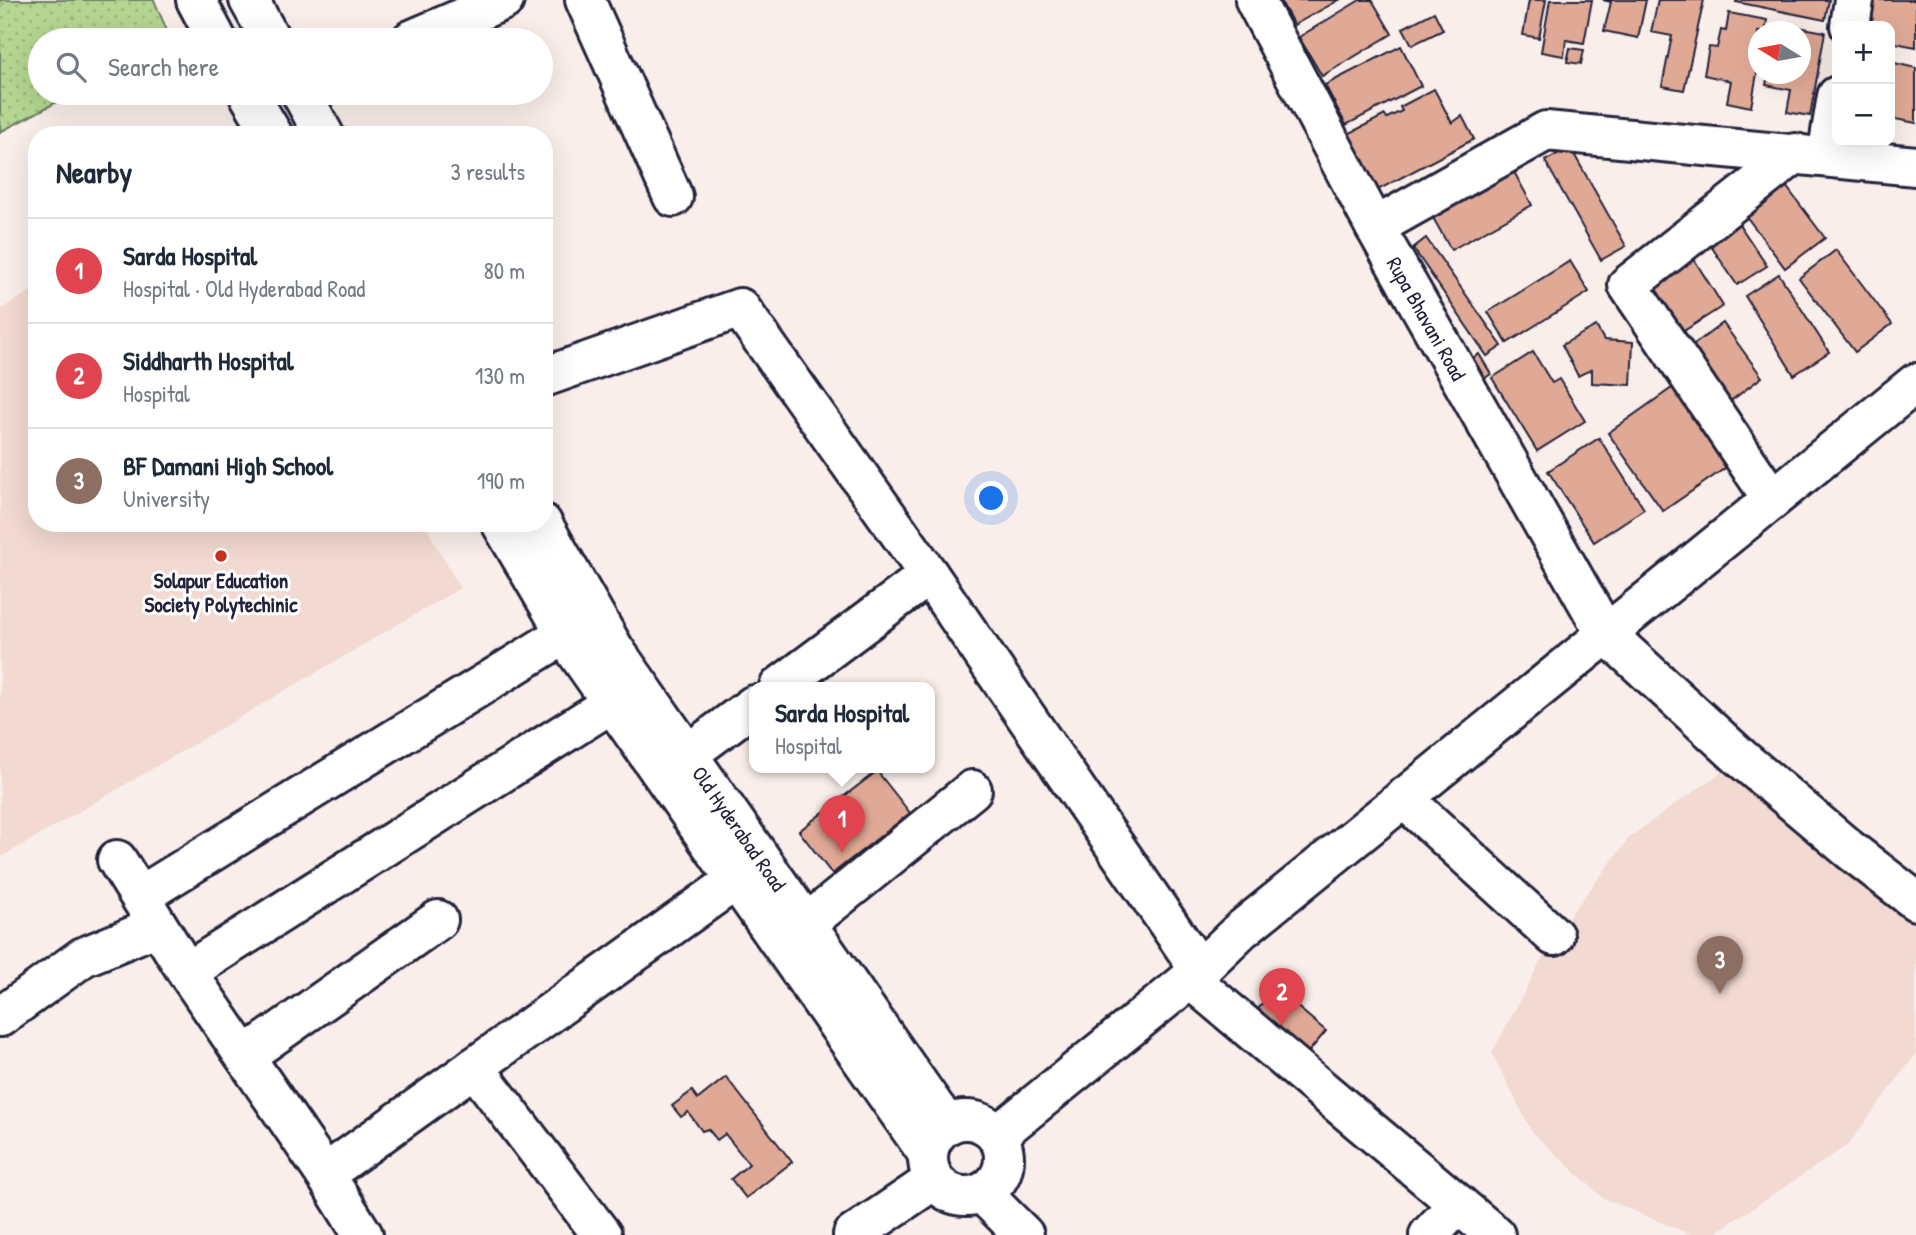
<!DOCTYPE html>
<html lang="en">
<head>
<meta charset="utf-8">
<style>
	:root { --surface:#fff; --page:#f6f6f7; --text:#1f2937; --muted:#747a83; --line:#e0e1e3; --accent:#ea580c }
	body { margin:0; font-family:"Patrick Hand",sans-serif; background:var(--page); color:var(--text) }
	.controls { position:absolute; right:21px; top:21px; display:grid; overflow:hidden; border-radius:14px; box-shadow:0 7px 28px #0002 }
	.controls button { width:63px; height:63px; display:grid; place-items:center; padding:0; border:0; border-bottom:2px solid var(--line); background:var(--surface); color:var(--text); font:35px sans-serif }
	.compass { position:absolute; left:1748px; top:21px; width:63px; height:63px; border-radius:50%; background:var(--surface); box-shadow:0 7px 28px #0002; rotate:281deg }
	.you { position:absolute; left:992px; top:499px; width:24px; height:24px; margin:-18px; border:5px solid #fff; border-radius:50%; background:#1a73e8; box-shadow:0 0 0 10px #1a73e833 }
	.badge { display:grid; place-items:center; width:46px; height:46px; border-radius:50%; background:var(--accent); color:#fff; font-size:23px; font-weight:700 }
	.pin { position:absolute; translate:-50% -58px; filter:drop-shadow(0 2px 4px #0008) }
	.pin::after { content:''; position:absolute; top:37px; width:24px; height:21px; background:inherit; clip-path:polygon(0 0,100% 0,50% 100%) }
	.popup { position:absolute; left:749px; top:682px; width:186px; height:91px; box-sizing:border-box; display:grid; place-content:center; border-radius:14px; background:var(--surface); filter:drop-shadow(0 2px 5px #0005); font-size:23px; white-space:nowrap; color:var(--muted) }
	.popup b { font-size:26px; color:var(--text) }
	.popup::after { content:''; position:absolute; left:50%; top:100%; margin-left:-14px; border:14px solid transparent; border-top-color:var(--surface) }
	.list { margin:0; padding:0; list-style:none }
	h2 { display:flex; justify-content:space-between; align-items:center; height:91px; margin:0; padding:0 28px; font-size:30px }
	h2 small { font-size:23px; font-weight:400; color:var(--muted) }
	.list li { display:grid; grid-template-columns:46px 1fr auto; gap:21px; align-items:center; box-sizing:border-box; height:105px; padding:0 28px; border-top:2px solid var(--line) }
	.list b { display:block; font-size:26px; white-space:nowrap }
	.list p { margin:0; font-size:23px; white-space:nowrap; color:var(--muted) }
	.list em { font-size:23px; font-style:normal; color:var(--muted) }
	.icon { flex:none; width:38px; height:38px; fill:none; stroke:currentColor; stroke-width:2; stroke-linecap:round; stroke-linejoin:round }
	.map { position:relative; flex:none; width:1916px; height:1235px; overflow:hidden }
	.search { position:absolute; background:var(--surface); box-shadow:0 7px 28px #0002; left:28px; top:28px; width:525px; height:77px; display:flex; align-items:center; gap:18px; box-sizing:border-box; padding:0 24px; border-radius:38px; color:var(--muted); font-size:26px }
	.panel { position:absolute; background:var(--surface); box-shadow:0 7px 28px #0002; left:28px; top:126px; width:525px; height:406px; border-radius:28px }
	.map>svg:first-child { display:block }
	.built { fill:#f2d9d1 }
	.park { fill:url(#park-dots); stroke:#6b7c66; stroke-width:2 }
	.building { fill:#e0a996; stroke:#22223b; stroke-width:2 }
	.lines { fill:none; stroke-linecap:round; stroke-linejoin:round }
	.minor-casing { stroke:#22223b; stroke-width:44 }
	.major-casing { stroke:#22223b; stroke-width:44 }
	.minor { stroke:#fff; stroke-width:38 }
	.major { stroke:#fff; stroke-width:38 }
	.poi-dot { fill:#c8321e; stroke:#fff; stroke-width:2.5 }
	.labels { text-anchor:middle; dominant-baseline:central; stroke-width:6; stroke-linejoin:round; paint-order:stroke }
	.street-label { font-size:21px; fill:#22223b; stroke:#fff }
	.poi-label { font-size:21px; font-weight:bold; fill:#22223b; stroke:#fff }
</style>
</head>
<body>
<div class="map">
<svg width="1916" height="1235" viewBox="0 0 1916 1235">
	<defs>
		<pattern id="park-dots" width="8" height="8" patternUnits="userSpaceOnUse" patternTransform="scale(1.75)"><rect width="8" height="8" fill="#b4d690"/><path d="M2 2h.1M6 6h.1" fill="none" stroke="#9ab77d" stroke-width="1.8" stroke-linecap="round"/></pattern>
	</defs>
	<rect width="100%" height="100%" fill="#f9eeea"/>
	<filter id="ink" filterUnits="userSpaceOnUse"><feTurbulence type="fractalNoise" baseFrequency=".0143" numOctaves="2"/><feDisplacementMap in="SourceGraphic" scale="14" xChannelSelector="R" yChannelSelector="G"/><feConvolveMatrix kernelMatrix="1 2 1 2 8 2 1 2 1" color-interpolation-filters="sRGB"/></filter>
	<g filter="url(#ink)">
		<g class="built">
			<path d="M37,287V523H424L460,588L0,858V310Z"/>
			<path d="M1741,758L1916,901V1054L1848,1145L1712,1235H1692L1603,1198L1532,1132L1492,1053L1554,936L1631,836Z"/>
		</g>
		<path class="park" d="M0,0H154L171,40H40V93H74L0,132Z"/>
		<g class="building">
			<path d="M1280,0H1339L1294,25Z"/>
			<path d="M1360,0H1372L1392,34L1322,76L1299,37Z"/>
			<path d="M1529,0H1546L1539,38L1523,35Z"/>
			<path d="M1550,0H1592L1584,43L1566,40L1564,56L1541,52Z"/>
			<path d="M1646,0L1638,38L1604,31L1611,2L1603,0Z"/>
			<path d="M1658,0H1704L1684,90L1662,86L1672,36L1651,32Z"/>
			<path d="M1737,0H1829L1825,20L1736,2Z"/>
			<path d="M1865,0H1916V47L1890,42V26H1861Z"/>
			<path d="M1434,12L1443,30L1412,45L1403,28Z"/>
			<path d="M1729,13L1767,20L1765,32H1758V68L1751,107L1727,102L1731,81L1704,75L1709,47L1717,48L1721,30L1726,31Z"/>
			<path d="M1793,26L1825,32L1810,116L1787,112L1791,90L1766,85L1768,74H1800V32H1792Z"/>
			<path d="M1401,46L1421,86L1346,125L1325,85Z"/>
			<path d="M1570,48L1584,50L1581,64L1567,62Z"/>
			<path d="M1890,62L1916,68V123L1890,118Z"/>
			<path d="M1434,89L1452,123L1462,116L1474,139L1378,190L1348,134L1385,115L1387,118L1402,111L1400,107Z"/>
			<path d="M1570,147L1626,246L1601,260L1545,161Z"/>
			<path d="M1513,170L1532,205L1451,250L1432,216Z"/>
			<path d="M1786,186L1825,238L1785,268L1746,216Z"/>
			<path d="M1737,221L1767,266L1737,285L1707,240Z"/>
			<path d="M1426,238L1502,346L1487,356L1413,248Z"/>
			<path d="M1836,250L1892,324L1855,352L1799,278Z"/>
			<path d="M1692,256L1723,306L1679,334L1648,285Z"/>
			<path d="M1570,261L1589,292L1507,343L1488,312Z"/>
			<path d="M1779,274L1829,352L1794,375L1745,296Z"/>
			<path d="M1723,323L1762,377L1728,403L1688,349Z"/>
			<path d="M1596,326L1604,340L1633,342L1631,385L1592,383V369L1578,376L1562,345Z"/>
			<path d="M1533,352L1552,383L1559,379L1585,421L1537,451L1492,378Z"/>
			<path d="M1479,354L1491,374L1479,382L1467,362Z"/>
			<path d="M1679,383L1734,462L1663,511L1608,433Z"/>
			<path d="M1599,438L1644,509L1594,542L1548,471Z"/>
			<path d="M877,771L910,813L832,874L799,831Z"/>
			<path d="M1275,988L1326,1031L1301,1061L1250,1019Z"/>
			<path d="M726,1077L792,1162L746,1198L731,1179L749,1164L725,1134L717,1140L708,1129L702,1131L688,1112L681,1117L672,1106L692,1091L698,1099Z"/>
		</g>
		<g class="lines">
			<g class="minor-casing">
				<g id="minor">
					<path d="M585,0L673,197"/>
					<path id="s1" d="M1255,0L1375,227L1605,633L1741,758L1850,850L1916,901"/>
					<path d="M1850,26L1854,0"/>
					<path d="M411,40L504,0"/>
					<path d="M1827,156L1837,96"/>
					<path d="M1375,227L1546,131L1916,166"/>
					<path d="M544,377L740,308L929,575L1200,970"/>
					<path d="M1772,499L1628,285L1796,153"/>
					<path d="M779,687L929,575"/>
					<path d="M688,754L754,705"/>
					<path d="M1403,798L1554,936"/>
					<path d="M117,860L187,972L325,1174L363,1235"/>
					<path d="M140,896L565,634"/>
					<path d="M806,924L972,790"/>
					<path d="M187,972L612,703"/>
					<path d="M1190,979L1495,1235"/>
					<path d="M0,1017L83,957L158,926"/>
					<path d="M245,1056L438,920"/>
					<path d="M474,1067L602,1235"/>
					<path d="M996,1136L1190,979L1241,930L1916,383"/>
					<path d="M325,1174L736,880"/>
					<path d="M1429,1235L1458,1204"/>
				</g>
			</g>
			<g class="major-casing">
				<g id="major">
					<path d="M196,0L217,40"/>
					<path d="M249,0L271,40"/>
					<path d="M248,93L273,135"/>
					<path d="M301,93L324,135"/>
					<path d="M501,523L577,653L928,1154"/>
					<path id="s2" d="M542,523L614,649L947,1125"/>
					<circle cx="966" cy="1158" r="38"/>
					<path d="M982,1193L1024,1235"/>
					<path d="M853,1235L934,1180"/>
				</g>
			</g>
			<use href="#minor" class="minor"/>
			<use href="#major" class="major"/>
		</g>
	</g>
	<circle class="poi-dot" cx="221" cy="556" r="7"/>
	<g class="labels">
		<g class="street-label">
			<text stroke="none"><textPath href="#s1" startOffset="362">Rupa Bhavani Road</textPath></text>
			<text stroke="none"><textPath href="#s2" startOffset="364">Old Hyderabad Road</textPath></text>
		</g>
		<g class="poi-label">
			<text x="221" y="580">Solapur Education<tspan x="221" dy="24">Society Polytechinic</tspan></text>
		</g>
	</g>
</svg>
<div class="controls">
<button>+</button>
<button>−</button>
</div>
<svg class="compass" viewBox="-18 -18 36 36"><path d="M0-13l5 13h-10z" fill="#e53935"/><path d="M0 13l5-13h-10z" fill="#747a83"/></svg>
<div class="you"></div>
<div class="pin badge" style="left:842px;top:853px;background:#e0444e">1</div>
<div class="popup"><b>Sarda Hospital</b>Hospital</div>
<div class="pin badge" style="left:1282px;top:1026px;background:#e0444e">2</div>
<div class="pin badge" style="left:1720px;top:994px;background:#8d6e63">3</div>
<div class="search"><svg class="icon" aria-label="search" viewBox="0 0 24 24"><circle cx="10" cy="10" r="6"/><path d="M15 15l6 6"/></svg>Search here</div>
<section class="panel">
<h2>Nearby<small>3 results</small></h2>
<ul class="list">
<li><span class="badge" style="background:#e0444e">1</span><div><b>Sarda Hospital</b><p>Hospital · Old Hyderabad Road</p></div><em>80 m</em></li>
<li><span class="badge" style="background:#e0444e">2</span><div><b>Siddharth Hospital</b><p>Hospital</p></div><em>130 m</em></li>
<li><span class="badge" style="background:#8d6e63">3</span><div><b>BF Damani High School</b><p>University</p></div><em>190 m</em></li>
</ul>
</section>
</div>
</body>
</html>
